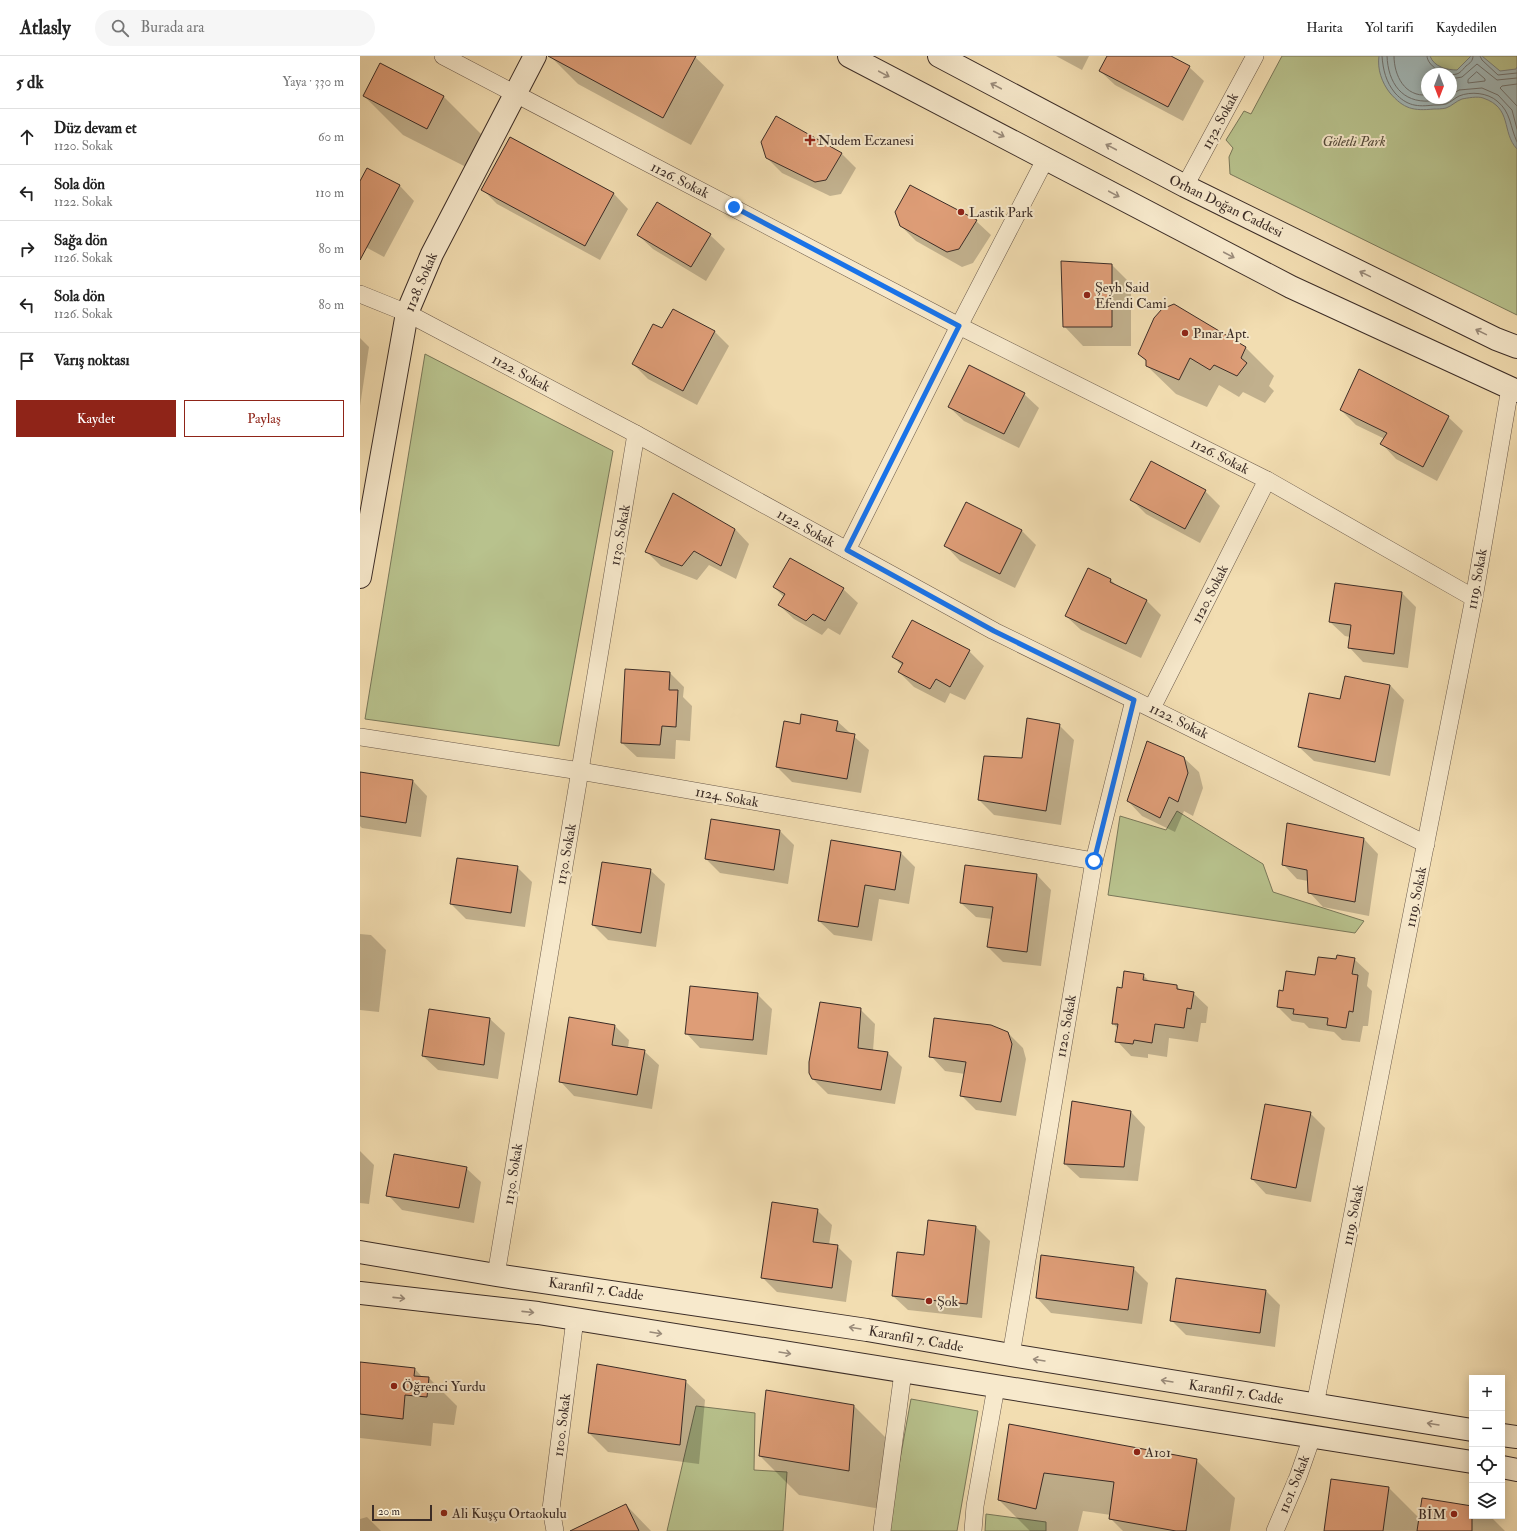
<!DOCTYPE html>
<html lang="tr">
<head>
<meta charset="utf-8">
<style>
	:root { --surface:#fff; --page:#f6f6f6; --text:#222; --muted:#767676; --line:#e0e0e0; --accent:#8f2418 }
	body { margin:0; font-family:"IM FELL Double Pica",serif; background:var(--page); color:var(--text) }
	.controls { position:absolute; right:12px; bottom:12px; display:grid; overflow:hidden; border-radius:0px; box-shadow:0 2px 10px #0003 }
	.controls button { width:36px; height:36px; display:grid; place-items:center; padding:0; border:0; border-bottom:1px solid var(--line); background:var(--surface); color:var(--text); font:20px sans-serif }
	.compass { position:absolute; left:1061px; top:12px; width:36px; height:36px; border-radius:50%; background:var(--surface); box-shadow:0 2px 10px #0003; rotate:180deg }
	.scale { position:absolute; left:12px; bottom:10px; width:60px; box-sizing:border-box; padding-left:4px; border:2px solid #3c2d27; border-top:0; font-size:11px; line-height:14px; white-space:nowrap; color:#3c2d27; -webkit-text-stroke:3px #f7e9cc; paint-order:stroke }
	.stop { position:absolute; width:12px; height:12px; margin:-9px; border:3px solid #1a73e8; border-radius:50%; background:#fff }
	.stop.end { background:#1a73e8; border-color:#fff; box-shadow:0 1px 4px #0008 }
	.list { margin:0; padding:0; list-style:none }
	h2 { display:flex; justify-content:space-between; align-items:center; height:52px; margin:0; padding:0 16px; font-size:17px }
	h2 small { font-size:13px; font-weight:400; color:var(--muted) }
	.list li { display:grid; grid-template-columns:26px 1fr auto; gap:12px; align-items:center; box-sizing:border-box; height:56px; padding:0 16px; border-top:1px solid var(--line) }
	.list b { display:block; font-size:15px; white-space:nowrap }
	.list p { margin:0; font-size:13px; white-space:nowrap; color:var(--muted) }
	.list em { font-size:13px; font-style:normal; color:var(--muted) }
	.actions { display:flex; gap:8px; padding:12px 16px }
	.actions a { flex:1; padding:9px 0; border:1px solid var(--accent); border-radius:0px; text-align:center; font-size:14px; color:var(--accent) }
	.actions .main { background:var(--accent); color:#fff }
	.icon { flex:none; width:22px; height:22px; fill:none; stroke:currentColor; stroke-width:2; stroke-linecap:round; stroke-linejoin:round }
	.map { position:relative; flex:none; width:1157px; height:1475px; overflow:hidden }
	header { display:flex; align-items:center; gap:24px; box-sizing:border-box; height:56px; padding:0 20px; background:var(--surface); border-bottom:1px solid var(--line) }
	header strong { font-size:19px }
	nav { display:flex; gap:22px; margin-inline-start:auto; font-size:14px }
	.search { width:280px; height:36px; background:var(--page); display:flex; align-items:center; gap:10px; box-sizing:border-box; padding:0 14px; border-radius:22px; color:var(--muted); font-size:15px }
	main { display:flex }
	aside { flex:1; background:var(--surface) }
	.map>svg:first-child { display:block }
	.green { fill:#b8c28d; stroke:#7a785a; fill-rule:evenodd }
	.water { fill:#a2b8b8; stroke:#79807e; fill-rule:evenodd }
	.shadow { fill:#0003 }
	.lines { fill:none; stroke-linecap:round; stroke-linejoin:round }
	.shore { stroke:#6f7270; stroke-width:1 }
	.building { fill:#de9d77; stroke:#3c2d27 }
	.street-casing { stroke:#6a594a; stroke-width:18 }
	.secondary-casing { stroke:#3c2d27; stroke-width:24 }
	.street { stroke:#f7e9cc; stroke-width:17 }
	.secondary { stroke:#f7e9cc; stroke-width:22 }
	.oneway { stroke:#9a8b7a }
	.route { stroke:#1a73e8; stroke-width:5 }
	.poi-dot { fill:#8f2418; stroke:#f7e9cc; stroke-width:1.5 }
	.labels { text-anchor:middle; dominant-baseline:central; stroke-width:4; stroke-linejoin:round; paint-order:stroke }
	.street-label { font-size:14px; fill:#3c2d27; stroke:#f7e9cc }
	.poi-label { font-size:14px; fill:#3c2d27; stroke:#f7e9cc; text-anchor:start }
	.park-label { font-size:14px; font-style:italic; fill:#554b3b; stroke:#f7e9cc }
</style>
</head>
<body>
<header>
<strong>Atlasly</strong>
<div class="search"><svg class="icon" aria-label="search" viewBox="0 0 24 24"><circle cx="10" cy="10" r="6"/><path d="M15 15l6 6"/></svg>Burada ara</div>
<nav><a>Harita</a><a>Yol tarifi</a><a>Kaydedilen</a></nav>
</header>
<main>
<aside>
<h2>5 dk<small>Yaya · 330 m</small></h2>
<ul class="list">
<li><svg class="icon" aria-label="ahead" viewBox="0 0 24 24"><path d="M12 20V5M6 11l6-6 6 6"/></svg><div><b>Düz devam et</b><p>1120. Sokak</p></div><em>60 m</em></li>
<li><svg class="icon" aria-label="left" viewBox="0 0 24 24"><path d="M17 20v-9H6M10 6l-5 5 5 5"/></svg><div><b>Sola dön</b><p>1122. Sokak</p></div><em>110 m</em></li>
<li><svg class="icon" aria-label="right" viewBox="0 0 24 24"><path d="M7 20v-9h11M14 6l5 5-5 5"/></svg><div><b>Sağa dön</b><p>1126. Sokak</p></div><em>80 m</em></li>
<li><svg class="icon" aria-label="left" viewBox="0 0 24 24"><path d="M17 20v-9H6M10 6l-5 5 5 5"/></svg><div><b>Sola dön</b><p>1126. Sokak</p></div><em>80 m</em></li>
<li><svg class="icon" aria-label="arrive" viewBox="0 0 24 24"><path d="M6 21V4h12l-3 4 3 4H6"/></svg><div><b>Varış noktası</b></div></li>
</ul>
<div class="actions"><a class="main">Kaydet</a><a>Paylaş</a></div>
</aside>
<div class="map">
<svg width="1157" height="1475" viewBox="0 0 1157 1475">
	<rect width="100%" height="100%" fill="#f2ddb1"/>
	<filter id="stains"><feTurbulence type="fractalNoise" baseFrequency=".005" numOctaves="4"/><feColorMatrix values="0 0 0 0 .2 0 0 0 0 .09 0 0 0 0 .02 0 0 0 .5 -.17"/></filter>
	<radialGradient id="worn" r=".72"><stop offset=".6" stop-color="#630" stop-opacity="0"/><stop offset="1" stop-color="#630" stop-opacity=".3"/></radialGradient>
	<g class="green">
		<path d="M922,0H1157V259L870,118L869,101L873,92L866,84L884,55L891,58ZM1067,18H1091V42H1067Z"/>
		<path d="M65,298L253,395L199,690L5,663Z"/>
		<path d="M817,755L903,808L913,836L1004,865L995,877L748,839L760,760L806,774Z"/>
		<path d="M551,1343L618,1355L597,1475H527Z"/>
		<path d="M336,1350L395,1357L394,1414L427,1416L423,1475H307Z"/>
		<path d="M626,1458L686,1466V1475H625Z"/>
	</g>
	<path class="water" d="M1019,0H1070C1074,11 1087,14 1097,14L1111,0H1122L1140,15L1156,13L1157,11V93C1141,76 1153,52 1123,42C1118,40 1107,42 1102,43C1096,45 1092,50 1086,52C1082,53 1077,53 1074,53C1053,55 1044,53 1030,37C1022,27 1017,13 1019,0ZM1067,18H1091V42H1067Z"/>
	<g class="shadow">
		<path d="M190,0H334L364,29L331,89L218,28Z"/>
		<path d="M696,0H729L722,14Z"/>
		<path d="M748,0H809L829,11L844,25L823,65L755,29L740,15Z"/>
		<path d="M4,40L84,41L122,79L106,111L43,79Z"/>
		<path d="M417,62L482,98L496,112L481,138L470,140L422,117L407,102Z"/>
		<path d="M150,82L254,138L268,153L240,204L137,148L122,133Z"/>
		<path d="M8,113L40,130L54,145L24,201L0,188V127Z"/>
		<path d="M616,165L631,179L613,207L602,211L556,185L541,170Z"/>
		<path d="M278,179H350L365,193L346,225L293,193Z"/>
		<path d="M752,209L771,228V290H723L704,270Z"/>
		<path d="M814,249L886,292L914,320L909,330L914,335L905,347L883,336L879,341L859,329L847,351L816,338L787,310V306L779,298Z"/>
		<path d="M302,274L354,275L369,290L337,349L288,323L273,308Z"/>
		<path d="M0,282L9,291L0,350Z"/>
		<path d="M664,338L679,352L659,392L604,365L589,351Z"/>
		<path d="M981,354L1088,361L1103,375L1077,425L1036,403L1022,388L1025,383L996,369Z"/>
		<path d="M845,435L860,450L840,487L786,458L771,443Z"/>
		<path d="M375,473L389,488L376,523L349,509L337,524L301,510L287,496Z"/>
		<path d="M661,474L676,489L655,532L600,505L586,490Z"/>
		<path d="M728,513L751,524L758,531L787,545L801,559L781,602L721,574L706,560Z"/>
		<path d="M414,531L483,533L498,547L480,579L468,572L462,579L434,563L419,549L424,541Z"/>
		<path d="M1042,537L1056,551L1048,612L1003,606L989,591L990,581L985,580L970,566Z"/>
		<path d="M609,595L624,610L605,644L590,637L585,647L554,631L539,616L543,610L533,601Z"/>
		<path d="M309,616L324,631L323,641L332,650L330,685L316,684L315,703L277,701L262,687Z"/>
		<path d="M1030,629L1044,644L1030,720L954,705L939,691L981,644Z"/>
		<path d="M478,666L509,694L501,737L432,726L417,711L440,669Z"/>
		<path d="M699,669L714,684L701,769L634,759L619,744Z"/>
		<path d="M824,702L839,716L843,732L833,760L824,755L815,776L782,760L768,745Z"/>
		<path d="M0,717L53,725L67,740L61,781L2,772L0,770Z"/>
		<path d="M420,775L434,789L428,828L360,817L346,803Z"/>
		<path d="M1004,783L1018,798L1009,860L963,851L949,836L948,825L937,823L923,808Z"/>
		<path d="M541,797L555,811L549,848L519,843L512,885L474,879L459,865Z"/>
		<path d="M157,811L172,826L165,871L106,863L91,848Z"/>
		<path d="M290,814L305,828L296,891L248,884L233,869Z"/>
		<path d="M677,819L691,834L681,910L643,906L628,891L632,863L616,861L601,847Z"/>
		<path d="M0,878L11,879L26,894L19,956L0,954Z"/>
		<path d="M994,903L1009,917L1007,930L1012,935L1008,970H1003L1000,986L982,984L974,976L949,972L944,967L932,965L918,951L924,936L956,920L977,904Z"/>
		<path d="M783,919L791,927L817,930L821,935L833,937L848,951L846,967H841L838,986L809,982L807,1001L788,998V1002L771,1000L757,985L758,973L753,967L763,933Z"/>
		<path d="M397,938L412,953L407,999L340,992L326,977Z"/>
		<path d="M500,953L515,968L513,995L528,997L542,1011L535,1048L468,1038L453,1023Z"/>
		<path d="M70,955L130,963L145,977L138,1023L78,1014L63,1000Z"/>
		<path d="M255,970L269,984L268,992L284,995L299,1009L292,1053L214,1040L200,1025Z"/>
		<path d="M648,977L663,992L666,1003L656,1060L616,1054L601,1039L605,1018L585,1015L571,1000Z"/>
		<path d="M771,1056L785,1071L778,1125L720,1122L705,1108Z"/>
		<path d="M950,1057L965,1072L951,1146L906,1138L892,1123Z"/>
		<path d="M0,1095L14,1109L9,1148L0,1147Z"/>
		<path d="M106,1112L121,1126L114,1167L42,1154L28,1139Z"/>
		<path d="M457,1154L472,1169L469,1189L477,1190L492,1205L486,1246L417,1236L402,1221Z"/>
		<path d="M615,1170L630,1185L622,1262L548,1254L533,1240L565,1200Z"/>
		<path d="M773,1212L788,1227L782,1268L691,1257L677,1242Z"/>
		<path d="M906,1235L920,1249L915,1291L826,1279L811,1264Z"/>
		<path d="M0,1307L55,1313L63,1322H69L97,1350L94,1369L73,1367L71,1390L0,1382Z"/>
		<path d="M325,1325L345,1344L339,1408L248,1396L229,1377Z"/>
		<path d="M494,1350L533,1389L527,1454L439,1439L400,1400Z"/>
		<path d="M650,1369L836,1404L875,1442L870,1475H763L750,1462L751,1459L723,1455L718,1475H670L639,1444Z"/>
		<path d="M1029,1432L1060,1463L1112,1451V1460H1130L1145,1475H965Z"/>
		<path d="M266,1449L291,1475H235Z"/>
		<path d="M7,1461L21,1475H0V1463Z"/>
	</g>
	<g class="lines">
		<g class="shore">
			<path d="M1022,0C1023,14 1026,26 1035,37C1047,50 1057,51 1074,49C1078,49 1082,49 1086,48C1091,46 1095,42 1099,40C1111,35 1128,37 1137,45C1151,56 1150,71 1157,86"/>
			<path d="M1027,0C1028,27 1042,47 1070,45C1076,44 1081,44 1086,42"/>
			<path d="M1034,0C1034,20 1045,41 1067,39"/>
			<path d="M1067,0C1067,11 1089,23 1099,17C1102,15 1104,12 1106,10C1110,7 1113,5 1113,0"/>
			<path d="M1120,0L1122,4L1138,19L1157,17"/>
			<path d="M1117,16L1125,23V25L1108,27V24Z"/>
			<path d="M1091,23L1102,21L1117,8L1137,24L1157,22"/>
			<path d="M1157,28L1142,30L1140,32L1157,50"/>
			<path d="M1091,39L1099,34L1122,32L1138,39L1152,54L1157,73"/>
		</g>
	</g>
	<g class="building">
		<path d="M188,0H336L303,62Z"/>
		<path d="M747,0H811L830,10L808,51L739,15Z"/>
		<path d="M20,7L84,40L67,73L3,40Z"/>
		<path d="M416,60L482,97L466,124L455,126L406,102L401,86Z"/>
		<path d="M150,81L254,137L225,190L121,134Z"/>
		<path d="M7,112L40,129L0,204V125Z"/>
		<path d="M550,129L617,164L599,193L587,196L540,170L535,156Z"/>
		<path d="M297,146L351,178L331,211L277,179Z"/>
		<path d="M701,205L752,208V271H703Z"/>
		<path d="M814,248L886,291L881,302L887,307L877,320L854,309L850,314L830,302L819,324L786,310V304L778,298L794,262L802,253Z"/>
		<path d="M313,253L355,275L323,335L272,308L293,268L302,272Z"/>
		<path d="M609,309L665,337L644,378L588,351Z"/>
		<path d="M999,313L1089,360L1063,411L1020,388L1027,377L980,354Z"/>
		<path d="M791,405L846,434L825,473L770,444Z"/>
		<path d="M313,437L375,473L361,510L334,495L322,510L285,496Z"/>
		<path d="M606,446L662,474L640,518L584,490Z"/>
		<path d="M430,502L484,532L465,565L453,558L446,565L418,549L425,538L413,531Z"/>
		<path d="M728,512L751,523L750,526L787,544L766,588L705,560Z"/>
		<path d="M975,527L1042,536L1034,598L988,592L991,569L969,566Z"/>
		<path d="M552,564L610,594L590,631L576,623L570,633L538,616L543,607L532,601Z"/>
		<path d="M265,613L310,616L309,634H318L316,671L302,670L300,689L261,687Z"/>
		<path d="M985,620L1030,629L1015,706L938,691L949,637L980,643Z"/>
		<path d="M441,658L478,665L476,675L495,678L487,723L416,711L424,665L440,668Z"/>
		<path d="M667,662L700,668L686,755L618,744L624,700L662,702Z"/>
		<path d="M787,685L824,701L828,717L818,746L809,741L800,762L767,745Z"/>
		<path d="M0,716L53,724L46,767L0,760Z"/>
		<path d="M351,763L420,774L414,814L345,803Z"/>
		<path d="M927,767L1004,782L995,846L948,837L947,814L922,809Z"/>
		<path d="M471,784L541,796L535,834L505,829L498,871L458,865Z"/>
		<path d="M97,802L158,810L151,857L90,848Z"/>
		<path d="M242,806L291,813L281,877L232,869Z"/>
		<path d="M605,809L677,818L667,896L627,891L633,851L600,847Z"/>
		<path d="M977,899L995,902L992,918L998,919L993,956L989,955L986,972L967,969L968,962L933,958L934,953L917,951L919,934L923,935L926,915L955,919L958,901L976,903Z"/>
		<path d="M764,915L784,918L783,924L817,929V933L834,936L831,953L827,952L824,972L795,968L792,987L774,984L773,988L755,986L758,968H752L757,931L762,932Z"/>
		<path d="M330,930L398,937L393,984L325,978Z"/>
		<path d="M460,946L501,952L498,992L528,996L521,1034L452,1023L449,1017V1006Z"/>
		<path d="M69,953L130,962L124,1009L62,1000Z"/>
		<path d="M209,961L255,969L252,989L285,994L277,1039L199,1026Z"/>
		<path d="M574,962L631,969L648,976L652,988L641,1046L600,1040L606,1006L569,1001Z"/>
		<path d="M712,1045L771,1055L764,1111L704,1108Z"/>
		<path d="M905,1048L951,1056L936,1132L891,1123Z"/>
		<path d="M34,1098L107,1111L99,1152L26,1140Z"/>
		<path d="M412,1146L458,1153L453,1186L478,1189L472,1232L401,1222Z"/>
		<path d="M568,1164L616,1170L607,1248L532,1240L537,1196L564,1199Z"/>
		<path d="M681,1199L774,1211L768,1254L676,1242Z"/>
		<path d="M816,1222L906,1234L900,1277L810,1265Z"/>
		<path d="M0,1306L55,1312L54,1320L69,1321L67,1341L45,1339L43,1363L0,1358Z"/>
		<path d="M237,1308L326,1324L320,1389L228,1377Z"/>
		<path d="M406,1334L494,1349L489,1415L399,1400Z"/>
		<path d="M649,1368L837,1403L826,1475H816L749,1463L754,1426L684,1417L676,1453L638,1444Z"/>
		<path d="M971,1423L1029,1431L1023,1475H964Z"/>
		<path d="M1062,1442L1112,1450V1475H1057Z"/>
		<path d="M266,1448L279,1475H210Z"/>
	</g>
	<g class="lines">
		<g class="street-casing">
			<g id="street">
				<path d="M83,0L599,270L907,424L1114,542"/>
				<path d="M825,130L895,0"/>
				<path d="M0,238L47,257L276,378L634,575L1066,788"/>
				<path d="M487,494L599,270L686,102"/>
				<path d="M792,652L907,424"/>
				<path d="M0,681L220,715L734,805"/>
				<path d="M136,1219L276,378"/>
				<path d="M651,1299L734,805L774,644"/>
				<path d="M955,1349L1114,542L1150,332"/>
				<path d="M195,1475L191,1453L215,1263"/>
				<path d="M522,1475L543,1316"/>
				<path d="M613,1475L615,1450L636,1331"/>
				<path d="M915,1475L938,1421L952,1381"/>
			</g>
		</g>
		<g class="secondary-casing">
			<g id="secondary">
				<path d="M489,0L931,231L1157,335"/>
				<path d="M579,0L825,130L1136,283L1157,291"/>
				<path d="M0,521L47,257L72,198L175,0"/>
				<path d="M0,1196L136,1219L507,1274L651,1299L1112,1374"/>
				<path d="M0,1237L178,1257L1112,1406"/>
				<path d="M1142,1379L1157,1381"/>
				<path d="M1142,1411L1157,1414"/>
			</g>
		</g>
		<use href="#street" class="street"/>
		<use href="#secondary" class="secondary"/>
	</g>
	<defs><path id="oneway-shaft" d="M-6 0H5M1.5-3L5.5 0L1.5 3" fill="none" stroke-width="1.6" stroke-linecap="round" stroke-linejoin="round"/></defs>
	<g class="oneway">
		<use href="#oneway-shaft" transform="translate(524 18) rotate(28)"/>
		<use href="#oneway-shaft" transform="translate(636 30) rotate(-152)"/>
		<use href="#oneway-shaft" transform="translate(639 78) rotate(27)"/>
		<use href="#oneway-shaft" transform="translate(751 91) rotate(-152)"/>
		<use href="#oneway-shaft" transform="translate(754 138) rotate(28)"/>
		<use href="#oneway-shaft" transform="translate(869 199) rotate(28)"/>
		<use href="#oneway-shaft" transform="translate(1005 218) rotate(-154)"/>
		<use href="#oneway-shaft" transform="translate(1121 276) rotate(-154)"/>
		<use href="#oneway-shaft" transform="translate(39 1242) rotate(6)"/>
		<use href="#oneway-shaft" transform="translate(168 1256) rotate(6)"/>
		<use href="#oneway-shaft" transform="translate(495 1272) rotate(-171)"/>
		<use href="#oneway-shaft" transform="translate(296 1277) rotate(9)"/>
		<use href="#oneway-shaft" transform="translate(425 1297) rotate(9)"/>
		<use href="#oneway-shaft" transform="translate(679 1304) rotate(-171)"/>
		<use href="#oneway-shaft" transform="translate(807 1325) rotate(-171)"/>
		<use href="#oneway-shaft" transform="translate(1073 1368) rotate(-171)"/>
	</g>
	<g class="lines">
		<path class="route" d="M374,151L599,270L487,494L634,575L774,644L734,805"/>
	</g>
	<g class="poi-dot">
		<path d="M448 78h4v4h4v4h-4v4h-4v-4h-4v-4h4z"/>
		<circle cx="601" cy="156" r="4"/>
		<circle cx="727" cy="239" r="4"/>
		<circle cx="825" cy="277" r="4"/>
		<circle cx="569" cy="1245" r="4"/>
		<circle cx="34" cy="1330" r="4"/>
		<circle cx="777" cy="1396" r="4"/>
		<circle cx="84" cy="1457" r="4"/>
		<circle cx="1094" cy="1458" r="4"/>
	</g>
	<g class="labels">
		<g class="street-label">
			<text transform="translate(860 65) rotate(-62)">1132. Sokak</text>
			<text transform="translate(320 124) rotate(27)">1126. Sokak</text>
			<text transform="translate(866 150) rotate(26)">Orhan Doğan Caddesi</text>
			<text transform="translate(61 226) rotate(-67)">1128. Sokak</text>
			<text transform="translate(161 317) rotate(28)">1122. Sokak</text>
			<text transform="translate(860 400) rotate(27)">1126. Sokak</text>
			<text transform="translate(446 472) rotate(29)">1122. Sokak</text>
			<text transform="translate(260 479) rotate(-80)">1130. Sokak</text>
			<text transform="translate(1117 523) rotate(-80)">1119. Sokak</text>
			<text transform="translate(850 538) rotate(-63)">1120. Sokak</text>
			<text transform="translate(819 665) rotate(26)">1122. Sokak</text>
			<text transform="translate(367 741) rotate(10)">1124. Sokak</text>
			<text transform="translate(206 798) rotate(-80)">1130. Sokak</text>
			<text transform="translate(1056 841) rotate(-79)">1119. Sokak</text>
			<text transform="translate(706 970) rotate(-80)">1120. Sokak</text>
			<text transform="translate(153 1118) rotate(-81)">1130. Sokak</text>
			<text transform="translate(993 1159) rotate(-79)">1119. Sokak</text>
			<text transform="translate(236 1233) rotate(8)">Karanfil 7. Cadde</text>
			<text transform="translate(556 1283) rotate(10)">Karanfil 7. Cadde</text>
			<text transform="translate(876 1336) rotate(9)">Karanfil 7. Cadde</text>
			<text transform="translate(202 1369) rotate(-83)">1100. Sokak</text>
			<text transform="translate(934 1428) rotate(-68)">1101. Sokak</text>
		</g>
		<g class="poi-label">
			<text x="458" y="84">Nudem Eczanesi</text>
			<text x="609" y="156">Lastik Park</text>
			<text x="735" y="231">Şeyh Said<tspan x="735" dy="16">Efendi Cami</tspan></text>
			<text x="833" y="277">Pınar Apt.</text>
			<text x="577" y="1245">Şok</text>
			<text x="42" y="1330">Öğrenci Yurdu</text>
			<text x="785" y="1396">A101</text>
			<text x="92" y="1457">Ali Kuşçu Ortaokulu</text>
			<text x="1086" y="1458" text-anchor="end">BİM</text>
		</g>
		<g class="park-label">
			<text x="994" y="85">Göletli Park</text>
		</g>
	</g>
	<rect width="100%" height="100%" filter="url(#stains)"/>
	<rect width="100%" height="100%" fill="url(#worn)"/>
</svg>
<div class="controls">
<button>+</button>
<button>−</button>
<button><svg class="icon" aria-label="locate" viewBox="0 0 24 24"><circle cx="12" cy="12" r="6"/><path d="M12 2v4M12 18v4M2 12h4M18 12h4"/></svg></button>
<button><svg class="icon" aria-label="layers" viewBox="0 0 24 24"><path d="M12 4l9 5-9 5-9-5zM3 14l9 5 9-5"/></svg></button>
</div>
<svg class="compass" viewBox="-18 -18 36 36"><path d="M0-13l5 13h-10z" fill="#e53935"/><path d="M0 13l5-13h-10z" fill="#767676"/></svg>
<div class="scale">20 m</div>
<div class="stop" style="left:734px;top:805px"></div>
<div class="stop end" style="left:374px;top:151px"></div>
</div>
</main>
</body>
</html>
